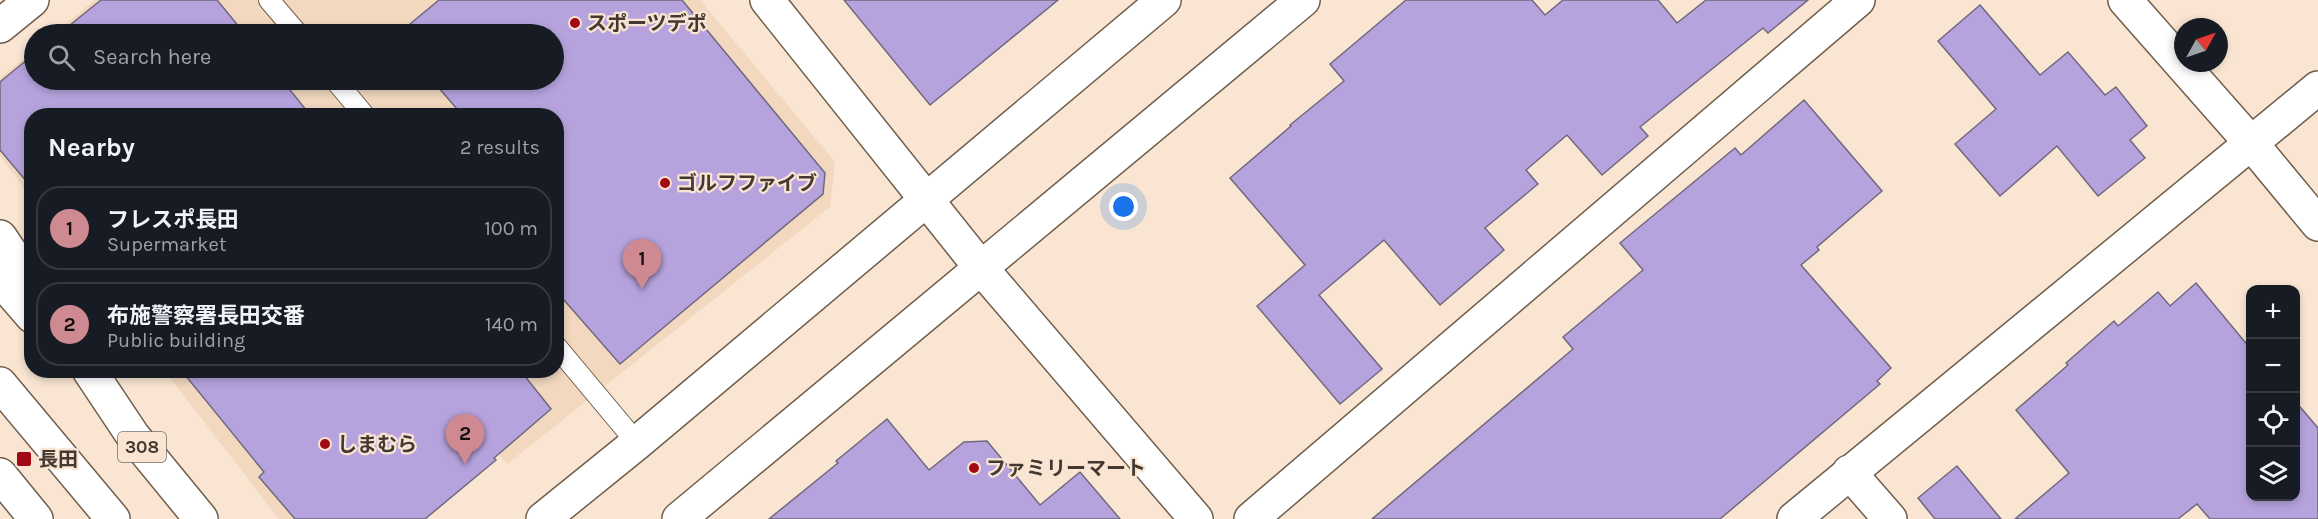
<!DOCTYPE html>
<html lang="en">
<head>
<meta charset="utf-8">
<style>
	:root { --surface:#171b24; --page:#242831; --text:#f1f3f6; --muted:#9ea1a6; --line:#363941; --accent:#ce8991 }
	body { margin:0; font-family:Karla,"Noto Sans JP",sans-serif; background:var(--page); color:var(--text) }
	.controls { position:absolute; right:18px; bottom:18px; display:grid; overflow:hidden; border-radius:12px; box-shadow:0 3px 9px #0003 }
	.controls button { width:54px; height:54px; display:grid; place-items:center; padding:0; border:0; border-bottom:2px solid var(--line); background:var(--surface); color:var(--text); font:30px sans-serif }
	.compass { position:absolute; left:2174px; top:18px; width:54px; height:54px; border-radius:50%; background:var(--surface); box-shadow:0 3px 9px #0003; rotate:50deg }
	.you { position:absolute; left:1124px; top:207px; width:21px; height:21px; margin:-15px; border:4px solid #fff; border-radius:50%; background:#1a73e8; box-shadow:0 0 0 9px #1a73e833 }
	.badge { display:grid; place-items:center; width:39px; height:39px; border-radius:50%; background:var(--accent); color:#111; font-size:20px; font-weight:700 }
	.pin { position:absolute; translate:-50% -50px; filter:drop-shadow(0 2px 3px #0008) }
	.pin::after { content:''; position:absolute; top:32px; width:21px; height:18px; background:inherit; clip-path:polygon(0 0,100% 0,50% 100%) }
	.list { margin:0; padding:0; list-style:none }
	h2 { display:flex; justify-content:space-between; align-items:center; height:78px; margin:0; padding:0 24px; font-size:26px }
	h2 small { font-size:20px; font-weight:400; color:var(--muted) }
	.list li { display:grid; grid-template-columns:39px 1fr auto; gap:18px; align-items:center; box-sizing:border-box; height:84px; margin:0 12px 12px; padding:0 12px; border:2px solid var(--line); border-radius:24px }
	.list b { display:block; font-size:22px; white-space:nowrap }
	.list p { margin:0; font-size:20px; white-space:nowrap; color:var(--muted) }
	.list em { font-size:20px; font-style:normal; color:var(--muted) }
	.icon { flex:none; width:33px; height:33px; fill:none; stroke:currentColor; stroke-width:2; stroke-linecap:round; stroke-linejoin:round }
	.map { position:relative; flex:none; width:2318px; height:519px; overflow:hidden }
	.search { position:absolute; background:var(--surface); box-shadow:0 3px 9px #0003; left:24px; top:24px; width:540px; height:66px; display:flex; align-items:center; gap:15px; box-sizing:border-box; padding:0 21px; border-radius:33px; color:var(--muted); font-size:22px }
	.panel { position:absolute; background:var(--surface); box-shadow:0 3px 9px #0003; left:24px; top:108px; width:540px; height:270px; border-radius:24px }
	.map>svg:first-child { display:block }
	.built { fill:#f1d8bf }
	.building { fill:#b6a3dd; stroke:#70697e; stroke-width:1.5 }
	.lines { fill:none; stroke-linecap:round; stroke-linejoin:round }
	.lane-casing { stroke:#6f5e4d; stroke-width:22 }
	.street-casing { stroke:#6f5e4d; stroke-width:36 }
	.secondary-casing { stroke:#6f5e4d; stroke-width:36 }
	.highway-casing { stroke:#6f5e4d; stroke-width:36 }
	.lane { stroke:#fff; stroke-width:20 }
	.street { stroke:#fff; stroke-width:33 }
	.secondary { stroke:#fff; stroke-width:33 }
	.highway { stroke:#fff; stroke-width:33 }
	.poi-dot { fill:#a30815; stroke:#f9e5d2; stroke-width:2 }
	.labels { text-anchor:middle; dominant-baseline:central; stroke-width:4.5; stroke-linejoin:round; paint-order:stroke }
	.shield { fill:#f9e5d2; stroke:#786d62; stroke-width:1.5 }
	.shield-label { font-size:18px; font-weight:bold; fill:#413932 }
	.poi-label { font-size:20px; font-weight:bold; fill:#413932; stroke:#f9e5d2; text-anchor:start }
</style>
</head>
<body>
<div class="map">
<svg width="2318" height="519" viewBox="0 0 2318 519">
	<rect width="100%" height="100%" fill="#f9e5d2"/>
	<path class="built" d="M95,0H700L835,162L830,207L507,464L478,429L399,519H279L165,371L556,370V116H32L31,197L0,156V78L34,50V80H554V34H53Z"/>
	<g class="building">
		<path d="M101,0H217L245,34H59Z"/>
		<path d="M439,0H682L825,173L823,194L620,364L556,291V116H463L432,80H554V34H398Z"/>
		<path d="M844,0H1058L930,105Z"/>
		<path d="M1406,0H1532L1545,15L1563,0H1658L1677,23L1706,0H1808L1768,33L1763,28L1640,127L1648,136L1602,175L1567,135L1526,170L1538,184L1485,228L1504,250L1440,305L1384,240L1319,295L1382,369L1340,404L1257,306L1305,265L1230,178L1291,126L1290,125L1344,81L1330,64Z"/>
		<path d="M1980,5L2040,75L2068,52L2105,95L2116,87L2147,126L2130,140L2145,158L2098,196L2057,146L2000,196L1955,144L1996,109L1938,41Z"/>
		<path d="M34,54V80H282L311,116H32V188L0,150V82Z"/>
		<path d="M1804,100L1882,191L1817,247L1819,250L1801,265L1891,368L1877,381L1880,384L1720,519H1372L1573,349L1563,337L1643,270L1620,243L1735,148L1741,155Z"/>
		<path d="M2196,283L2250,348V496H2295V401L2318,428V519H2210L2197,504L2178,519H2015L2069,473L2016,410L2068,365L2066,363L2114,321L2118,326L2158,292L2170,306Z"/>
		<path d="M181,370H520L551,409L494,458L496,460L425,519H295L259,477L264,472Z"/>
		<path d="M887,419L929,470L964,442L987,441L1040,505L1080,472L1120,519H769L838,463L836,461Z"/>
		<path d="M1957,466L2001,519H1935L1918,498Z"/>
	</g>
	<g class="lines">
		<g class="lane-casing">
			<g id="lane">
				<path d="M269,0L298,34"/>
				<path d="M335,80L365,116"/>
				<path d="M556,346L637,443"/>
			</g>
		</g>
		<g class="street-casing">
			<g id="street">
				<path d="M1849,472L1890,519"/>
				<path d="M1251,519L1858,0"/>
			</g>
		</g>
		<g class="secondary-casing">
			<g id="secondary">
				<path d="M767,0L981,268L1196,519"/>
				<path d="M2125,0L2251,143L2318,224"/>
				<path d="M0,26L32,0"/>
				<path d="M543,519L637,443L1164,0"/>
				<path d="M679,519L1303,0"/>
				<path d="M1794,519L2318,88"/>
			</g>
		</g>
		<g class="highway-casing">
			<g id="highway">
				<path d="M0,237L32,284"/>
				<path d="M0,279L32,316"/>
				<path d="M89,370L133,436L201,519"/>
				<path d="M0,384L113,519"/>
				<path d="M0,475L36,519"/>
			</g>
		</g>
		<use href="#lane" class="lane"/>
		<use href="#street" class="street"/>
		<use href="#secondary" class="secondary"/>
		<use href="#highway" class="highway"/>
	</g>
	<g class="poi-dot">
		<circle cx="575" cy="23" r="6"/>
		<circle cx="665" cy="183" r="6"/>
		<circle cx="325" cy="444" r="6"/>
		<rect x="16" y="451" width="16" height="16" rx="3"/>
		<circle cx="974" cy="468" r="6"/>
	</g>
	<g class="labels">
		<rect class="shield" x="118" y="432" width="48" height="30" rx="4.5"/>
		<g class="shield-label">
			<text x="142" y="447">308</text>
		</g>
		<g class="poi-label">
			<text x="587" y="23">スポーツデポ</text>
			<text x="677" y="183">ゴルフファイブ</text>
			<text x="337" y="444">しまむら</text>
			<text x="38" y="459">長田</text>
			<text x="986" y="468">ファミリーマート</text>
		</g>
	</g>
</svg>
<div class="controls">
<button>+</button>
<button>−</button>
<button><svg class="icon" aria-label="locate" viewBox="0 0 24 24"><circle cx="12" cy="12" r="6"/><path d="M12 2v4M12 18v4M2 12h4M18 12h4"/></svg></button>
<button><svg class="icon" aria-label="layers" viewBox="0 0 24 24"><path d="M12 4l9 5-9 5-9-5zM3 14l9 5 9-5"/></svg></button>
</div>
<svg class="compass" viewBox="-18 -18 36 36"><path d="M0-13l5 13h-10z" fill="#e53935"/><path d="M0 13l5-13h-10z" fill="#9ea1a6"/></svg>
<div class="you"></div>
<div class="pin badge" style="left:642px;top:289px">1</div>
<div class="pin badge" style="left:465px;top:464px">2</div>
<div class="search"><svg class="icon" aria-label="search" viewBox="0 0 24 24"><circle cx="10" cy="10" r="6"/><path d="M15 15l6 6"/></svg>Search here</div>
<section class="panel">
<h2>Nearby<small>2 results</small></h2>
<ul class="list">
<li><span class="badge">1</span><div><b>フレスポ長田</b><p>Supermarket</p></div><em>100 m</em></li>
<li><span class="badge">2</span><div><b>布施警察署長田交番</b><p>Public building</p></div><em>140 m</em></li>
</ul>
</section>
</div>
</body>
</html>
